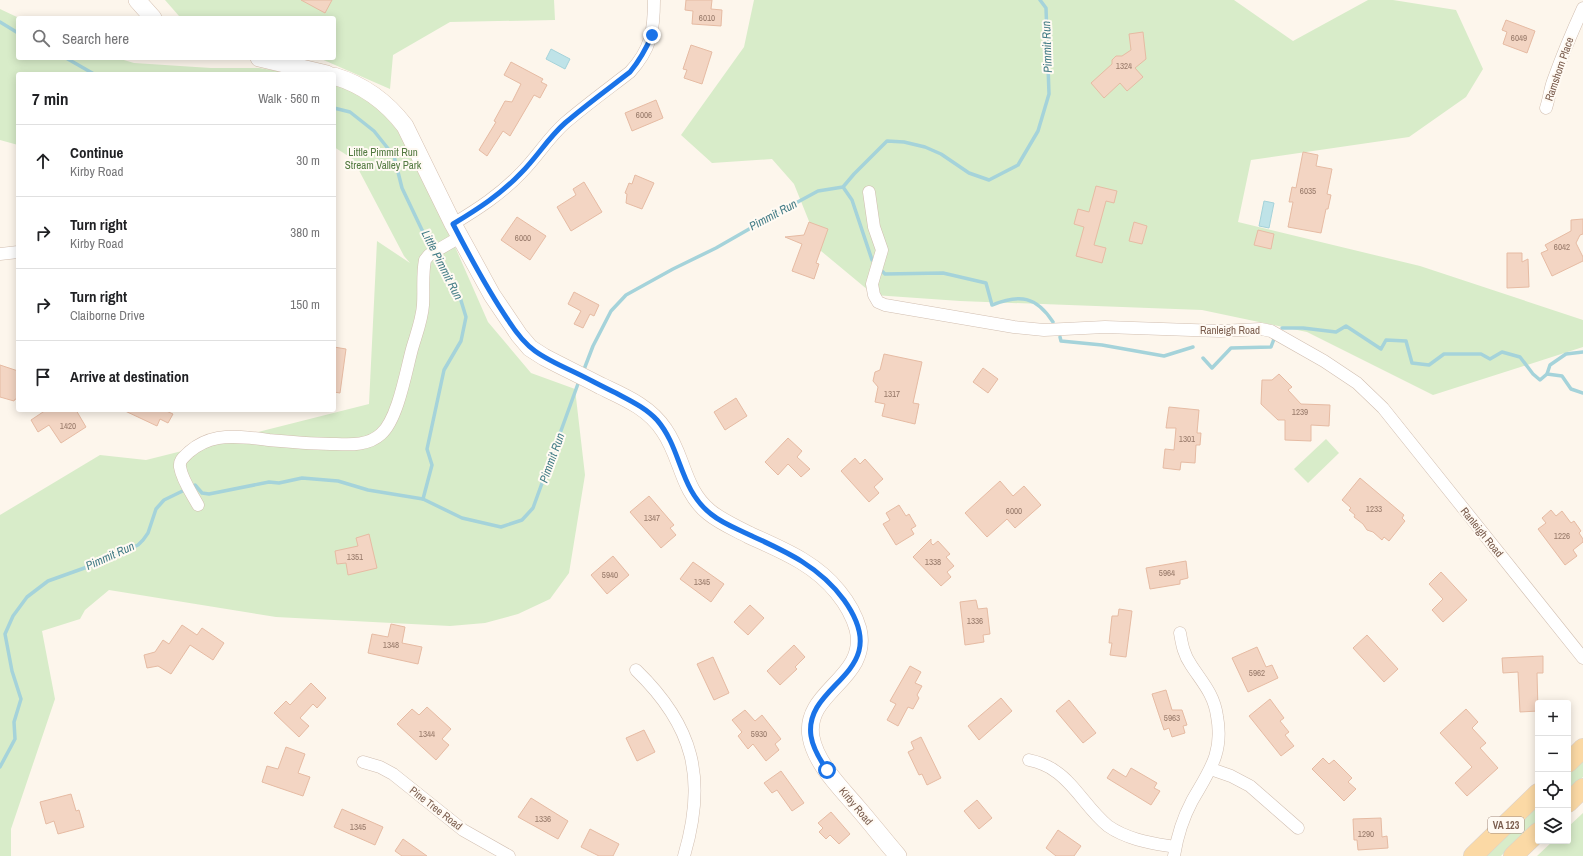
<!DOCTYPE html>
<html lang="en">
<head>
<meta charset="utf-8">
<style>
	:root { --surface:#fff; --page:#f6f6f6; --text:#202124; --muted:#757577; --line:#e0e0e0 }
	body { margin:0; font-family:"Archivo Narrow",sans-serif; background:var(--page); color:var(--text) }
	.controls { position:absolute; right:12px; bottom:12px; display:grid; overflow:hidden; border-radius:4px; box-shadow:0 2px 10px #0003 }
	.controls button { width:36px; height:36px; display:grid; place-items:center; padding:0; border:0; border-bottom:1px solid var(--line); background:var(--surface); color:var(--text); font:20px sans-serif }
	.stop { position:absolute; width:12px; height:12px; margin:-9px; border:3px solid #1a73e8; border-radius:50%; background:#fff }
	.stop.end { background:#1a73e8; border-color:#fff; box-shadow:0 1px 4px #0008 }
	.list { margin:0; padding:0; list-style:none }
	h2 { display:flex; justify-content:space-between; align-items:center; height:52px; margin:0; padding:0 16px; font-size:17px }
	h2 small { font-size:13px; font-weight:400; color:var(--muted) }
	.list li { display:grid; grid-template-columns:26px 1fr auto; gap:12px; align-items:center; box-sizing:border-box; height:72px; padding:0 16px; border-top:1px solid var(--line) }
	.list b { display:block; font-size:15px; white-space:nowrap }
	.list p { margin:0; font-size:13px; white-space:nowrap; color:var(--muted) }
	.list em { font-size:13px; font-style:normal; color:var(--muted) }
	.icon { flex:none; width:22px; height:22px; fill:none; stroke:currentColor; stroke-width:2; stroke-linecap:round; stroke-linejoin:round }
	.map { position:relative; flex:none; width:1583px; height:856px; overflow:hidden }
	.search { position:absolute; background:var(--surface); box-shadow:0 2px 10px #0003; left:16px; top:16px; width:320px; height:44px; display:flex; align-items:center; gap:10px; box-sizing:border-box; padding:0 14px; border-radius:4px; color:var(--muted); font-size:15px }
	.panel { position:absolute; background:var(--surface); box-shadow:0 2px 10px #0003; left:16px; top:72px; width:320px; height:340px; border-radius:4px }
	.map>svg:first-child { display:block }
	.green { fill:#d8ecc9 }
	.water { fill:#bfe3e8; stroke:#a5d3da }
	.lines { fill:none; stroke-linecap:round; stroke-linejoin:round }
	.stream { stroke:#a5d3da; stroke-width:3.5 }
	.building { fill:#f3d5c3; stroke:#e6bba3 }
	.street-casing { stroke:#d1beb0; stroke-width:13 }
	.secondary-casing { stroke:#d6c0b0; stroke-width:18 }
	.primary-casing { stroke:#dad1cd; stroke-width:20 }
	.street { stroke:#fff; stroke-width:12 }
	.secondary { stroke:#fff; stroke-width:17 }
	.primary { stroke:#fbd9a5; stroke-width:19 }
	.route { stroke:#1a73e8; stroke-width:5 }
	.labels { text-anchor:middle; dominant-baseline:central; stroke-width:4; stroke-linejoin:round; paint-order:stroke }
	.number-label { font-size:9px; fill:#987a6a }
	.shield { fill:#fffaf3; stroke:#a28b7f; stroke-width:1 }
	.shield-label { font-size:10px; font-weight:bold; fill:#7a5c4d }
	.street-label { font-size:11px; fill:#7a5c4d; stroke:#fffaf3 }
	.park-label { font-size:11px; fill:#537a41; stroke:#fffaf3 }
	.water-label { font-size:12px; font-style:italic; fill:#437c86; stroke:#fffaf3 }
</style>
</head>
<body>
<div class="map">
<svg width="1583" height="856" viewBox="0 0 1583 856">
	<rect width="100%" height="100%" fill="#fdf6ec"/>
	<g class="green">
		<path d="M165,0H554L555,20L450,22L393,55L390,89L319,58H334V18H188L179,16Z"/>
		<path d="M754,0H1234L1293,41L1368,0H1393L1456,10L1483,69L1466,97L1409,137L1251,160L1238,222L1420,266L1583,320V347L1433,395L1307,332L1202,310L960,301L874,295L821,251L794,184L772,159L712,163L681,135L744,47Z"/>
		<path d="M0,9L19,18H18V58H117L134,63L211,68H259L297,74H18V145L0,140Z"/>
		<path d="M334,81L367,95L405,139L438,208L488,322L531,373L575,389L585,475L569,573L550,599L518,614L485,623L450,626L276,617L109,590L85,610L80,619L42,631L55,699L11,829V856H0V515L100,455L146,460L369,404L377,241L410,263L404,256L353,159L334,147Z"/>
		<path d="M1326,439L1339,453L1308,483L1294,469Z"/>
		<path d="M1583,754V777L1568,791V769Z"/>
		<path d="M1538,798V820L1501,856H1479Z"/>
		<path d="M1583,813V856H1537L1553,841H1568V827Z"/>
	</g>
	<g class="water">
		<path d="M551,49L570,59L565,69L546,59Z"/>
		<path d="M1264,201L1274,203L1269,228L1259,226Z"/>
	</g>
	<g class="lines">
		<g class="stream">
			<path d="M0,22L18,33"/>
			<path d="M66,58L94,74"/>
			<path d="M334,108L350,112L374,131L394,156L402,188L422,230L459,294L466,317L461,341L444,370L427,449L432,465L423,499"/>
			<path d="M843,187L852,200L872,260"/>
			<path d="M882,271L885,274L943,273L986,283L992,305C1020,294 1036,296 1053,322"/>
			<path d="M1282,328H1303L1336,332L1346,326L1381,349L1386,340L1406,341L1412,363L1429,365L1444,354H1481L1490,359L1502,352L1520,357L1533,374L1540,380L1547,374L1550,365L1566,354L1583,352"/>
			<path d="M1060,337L1061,341L1102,345L1164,356L1193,347"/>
			<path d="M1203,358L1212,368L1231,348L1271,347L1274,339"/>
			<path d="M583,372L593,346L611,311L626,295L673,269L716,248L770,217L818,191L843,187L854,174L887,141L904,142L925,147L941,154L969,173L989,180L1018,165L1038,131L1049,94L1046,8L1040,0"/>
			<path d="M1547,374L1562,376L1571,389L1583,393"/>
			<path d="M0,767L15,739L14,722L21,699L12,671L5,634L13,616L27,597L48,581L104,561L138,545L143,540L148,533L156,509L164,500L195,485L202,493L209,494L269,482L279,483L302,478L338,481L368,490L423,499L462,518L501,527L522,520L533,508L579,381"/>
		</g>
	</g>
	<g class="building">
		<path d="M301,0H332L325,13Z"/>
		<path d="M686,0H712L711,9L722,10L721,26L692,24L693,11L685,10Z"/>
		<path d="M1506,20L1535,31L1527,53L1503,44L1507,32L1502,30Z"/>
		<path d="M1143,32L1146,59L1135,68L1143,77L1127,91L1120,83L1104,98L1091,83L1112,64V60L1116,56H1122L1131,50L1129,34Z"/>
		<path d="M691,45L712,52L702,84L684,78L687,70L683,69Z"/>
		<path d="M511,62L543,79L541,82L547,85L540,98L534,95L510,136L503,131L487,156L479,150L496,122L494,121L505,101L512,102L521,84L504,75Z"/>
		<path d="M656,100L663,118L632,131L625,113Z"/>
		<path d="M1303,152L1318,155L1316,166L1332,169L1327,194L1331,195L1328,209H1326L1321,233L1288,227L1293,202H1289L1292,187L1296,188Z"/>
		<path d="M635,175L654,183L642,209L626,203L627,194L625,193L629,183L632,184Z"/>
		<path d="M584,182L602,212L571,231L557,207L576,195L573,189Z"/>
		<path d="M1096,186L1117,191L1114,203L1106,201L1094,245L1106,248L1102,263L1076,256L1084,227L1074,224L1078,209L1089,212Z"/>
		<path d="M517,217L546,236L530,260L501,240Z"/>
		<path d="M1583,219V234L1580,235L1576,243L1583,257V261L1552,276L1541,253L1548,250L1545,245L1571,231V220Z"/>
		<path d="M809,222L828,229L816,263L819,264L814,279L792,271L802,244L785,237L804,235Z"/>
		<path d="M1134,222L1147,226L1142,244L1129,241Z"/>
		<path d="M1258,230L1274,234L1271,249L1254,245Z"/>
		<path d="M1507,253H1522V262L1528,259L1529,287L1507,288Z"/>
		<path d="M574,292L599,305L594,316L590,314L583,328L574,324L581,311L568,304Z"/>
		<path d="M334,347L346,349L340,393L334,392Z"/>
		<path d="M884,354L922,362L913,403L919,404L915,424L882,416L885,404L875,402L878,387L873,381L875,372L880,370Z"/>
		<path d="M0,365L18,371V400L15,399L14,401L0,397Z"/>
		<path d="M983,368L998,379L988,393L973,382Z"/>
		<path d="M1279,374L1292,387L1288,390L1301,404L1330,405L1329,426L1311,425V441L1285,440V420H1278L1261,404L1262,380H1272Z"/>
		<path d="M736,398L747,416L725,430L714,412Z"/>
		<path d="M1169,407L1199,410L1197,433H1201L1200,445H1196L1195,463L1181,462L1180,470L1163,468L1165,449L1174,450L1176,428H1166Z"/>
		<path d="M46,410H76L86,427L61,443L49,425L38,432L31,420Z"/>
		<path d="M123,410H164L173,414L168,423L160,419L157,426Z"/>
		<path d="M788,438L802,451L797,457L810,469L801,477L788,464L778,475L765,462Z"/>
		<path d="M855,458L860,464L865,459L883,479L874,487L879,493L869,502L841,471Z"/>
		<path d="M1360,478L1404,515L1402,518L1405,521L1389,541L1384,537L1382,540L1373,532L1367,530L1363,524L1354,517L1355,515L1349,510L1351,508L1342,500Z"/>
		<path d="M1000,481L1013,496L1024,486L1041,505L1015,528L1007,519L987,537L965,513Z"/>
		<path d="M649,496L674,525L670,528L676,535L661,548L630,512Z"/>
		<path d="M899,505L906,516L909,514L916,526L911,529L914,534L896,545L883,524L890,520L886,513Z"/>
		<path d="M1551,510L1556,516L1562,511L1571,523L1574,521L1581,531L1579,533L1583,539V542L1573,550L1577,556L1565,565L1538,529L1546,523L1542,518Z"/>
		<path d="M369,534L377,568L348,575L346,563L337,564L335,551L358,546L356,538Z"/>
		<path d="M931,539V543L933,545L938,541L950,554L946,557L954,566L947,572L951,577L941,586L913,557Z"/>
		<path d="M613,556L629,575L607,594L591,575Z"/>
		<path d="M1186,561L1188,578L1180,580V584L1150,589L1146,568Z"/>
		<path d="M693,562L724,584L711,602L680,579Z"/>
		<path d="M1441,572L1467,600L1443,622L1432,610L1443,599L1429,584Z"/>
		<path d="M976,600L978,609L987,608L990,634L983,635L984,642L965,645L960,602Z"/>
		<path d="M750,605L764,618L748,635L734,622Z"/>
		<path d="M1119,609L1132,611L1126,657L1110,655L1112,643H1109L1112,616H1118Z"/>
		<path d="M391,624L405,627L402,643L422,647L418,664L368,653L372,634L388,637Z"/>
		<path d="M182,625L197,635L202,628L224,643L213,660L190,645L171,674L158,666L147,668L144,655L155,652L163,640L169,644Z"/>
		<path d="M1367,635L1398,669L1384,682L1353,648Z"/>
		<path d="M794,645L805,657L795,667L797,669L780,685L767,671Z"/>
		<path d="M1257,647L1266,667L1272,665L1278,678L1248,692L1232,658Z"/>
		<path d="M1543,656V673H1537L1538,711L1520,712L1518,672L1503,673L1502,658Z"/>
		<path d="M713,657L729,693L714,700L697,664Z"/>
		<path d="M910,666L921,672L915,683L922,686L917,695L919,698L913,709L908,707L898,726L887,720L896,704L890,701Z"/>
		<path d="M311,683L326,698L317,708L313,704L300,718L309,726L299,737L274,713L286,701L290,705Z"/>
		<path d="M1166,690L1172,710H1182L1187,725L1183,726L1185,733L1172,737L1169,728L1164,730L1152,694Z"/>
		<path d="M1001,698L1012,711L979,740L968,726Z"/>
		<path d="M1270,699L1284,718L1280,721L1289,732L1285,735L1294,746L1281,756L1249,716Z"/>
		<path d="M1069,700L1096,733L1083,743L1056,711Z"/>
		<path d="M427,707L451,729L442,739L449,745L436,760L397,724L412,709L419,715Z"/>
		<path d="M1466,709L1478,722L1472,728L1486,743L1480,748L1498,768L1467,796L1455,783L1472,767L1440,733Z"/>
		<path d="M745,710L755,721L762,715L781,739L775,744L779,750L766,761L753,744L748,749L738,736L742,732L732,720Z"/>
		<path d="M644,730L655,752L637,761L626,738Z"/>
		<path d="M921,737L941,778L927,785L922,774L919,775L908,752L914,749L911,742Z"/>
		<path d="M286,747L305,754L298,773L310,777L303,796L262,782L267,766L278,769Z"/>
		<path d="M1323,758L1329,764L1334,760L1352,778L1348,782L1356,789L1344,801L1312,769Z"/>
		<path d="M1131,768L1157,783L1154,788L1160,791L1151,805L1107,778L1113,769L1126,777Z"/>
		<path d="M781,771L804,803L792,811L777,790L772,793L764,783Z"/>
		<path d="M71,794L76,811L79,810L84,827L58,834L54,821L46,824L40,802Z"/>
		<path d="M531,798L568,821L558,839L518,817Z"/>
		<path d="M977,800L992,818L979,829L964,811Z"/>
		<path d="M342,809L383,827L375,845L334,827Z"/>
		<path d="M831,812L850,834L839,844L830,835L826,839L819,832L823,828L818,823Z"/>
		<path d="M1381,818L1382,837L1387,836L1388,848L1358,850L1357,840H1354L1353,819Z"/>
		<path d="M590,829L619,844L613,856H599L581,847Z"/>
		<path d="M1058,830L1081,846L1074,856H1056L1046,848Z"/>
		<path d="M403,839L427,856H402L395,851Z"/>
	</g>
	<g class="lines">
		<g class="street-casing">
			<g id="street">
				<path d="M1546,108C1549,99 1550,89 1553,81C1562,56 1572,32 1583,8"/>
				<path d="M869,192L874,227L882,250L872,284L874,295L878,302L885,305L1014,327L1044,330L1105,327L1220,331L1261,329L1271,331L1324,361L1357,383L1383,408L1583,658"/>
				<path d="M453,224C478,209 501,194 521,173C537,157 548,138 565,123C586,105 608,89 630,72C651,49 654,31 654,0"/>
				<path d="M0,254L18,252"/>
				<path d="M198,505C192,494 182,480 180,467C179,460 184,457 189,452C197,445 207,440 218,438C235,435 253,438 269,440C292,442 313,444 336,444C352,445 369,445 381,434C398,419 406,371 412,349C416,335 422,320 423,305C424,290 422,275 425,260L429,255L460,237"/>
				<path d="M636,670C694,726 707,779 684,856"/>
				<path d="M1029,760C1038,762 1047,765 1055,771C1075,784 1088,810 1108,826C1128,840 1152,843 1175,847"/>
				<path d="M363,762L380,767L393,774L463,830L509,856"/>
				<path d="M1211,769L1231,776L1250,786L1298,828"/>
				<path d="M1174,856C1177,837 1183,818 1192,801C1209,771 1224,753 1217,716C1214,694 1202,682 1191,665C1184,655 1182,645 1180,633"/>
			</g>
		</g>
		<g class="secondary-casing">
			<g id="secondary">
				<path d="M137,0L153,18"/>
				<path d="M259,58L327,74"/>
				<path d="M334,76C364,85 386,101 405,126L453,224L492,295L519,335L530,348L544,357C563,367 582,376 601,386C624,397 649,407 664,430C683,457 682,490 709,512C721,522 736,528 749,535C782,550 815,563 838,592C847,603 854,615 858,629C870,679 803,691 811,737C816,764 840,787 857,807C871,823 884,840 898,856"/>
			</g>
		</g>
		<g class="primary-casing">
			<g id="primary">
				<path d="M1568,763L1583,748"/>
				<path d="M1568,803L1583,788"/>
				<path d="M1473,856L1538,793"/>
				<path d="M1513,856L1538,832"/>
			</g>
		</g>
		<use href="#street" class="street"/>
		<use href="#secondary" class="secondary"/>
		<use href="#primary" class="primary"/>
	</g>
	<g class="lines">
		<path class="route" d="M652,35C646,49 640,60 630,72C608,89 586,105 565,123C548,138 537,157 521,173C501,194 478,209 453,224C470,257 487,289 508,320C515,331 524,343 535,351C546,359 559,365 572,371C587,378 601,386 616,393C631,401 646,408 657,420C682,449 679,489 711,514C723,524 738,529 752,536C787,552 820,567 844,600C897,674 803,682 811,736C813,749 820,760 827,770"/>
	</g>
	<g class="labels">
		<g class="number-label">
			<text x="707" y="18">6010</text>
			<text x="1519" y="38">6049</text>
			<text x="1124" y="66">1324</text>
			<text x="644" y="115">6006</text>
			<text x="1308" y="191">6035</text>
			<text x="523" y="238">6000</text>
			<text x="1562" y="247">6042</text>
			<text x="892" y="394">1317</text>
			<text x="1300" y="412">1239</text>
			<text x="68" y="426">1420</text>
			<text x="1187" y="439">1301</text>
			<text x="1374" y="509">1233</text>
			<text x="1014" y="511">6000</text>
			<text x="652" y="518">1347</text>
			<text x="1562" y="536">1226</text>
			<text x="355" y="557">1351</text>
			<text x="933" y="562">1338</text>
			<text x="1167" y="573">5964</text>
			<text x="610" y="575">5940</text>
			<text x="702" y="582">1345</text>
			<text x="975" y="621">1336</text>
			<text x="391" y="645">1348</text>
			<text x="1257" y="673">5962</text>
			<text x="1172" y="718">5963</text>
			<text x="427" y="734">1344</text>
			<text x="759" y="734">5930</text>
			<text x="543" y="819">1336</text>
			<text x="358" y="827">1345</text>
			<text x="1366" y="834">1290</text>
		</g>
		<rect class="shield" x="1488" y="817" width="36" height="16" rx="3"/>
		<g class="shield-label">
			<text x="1506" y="825">VA 123</text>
		</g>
		<g class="street-label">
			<text transform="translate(1559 69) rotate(-71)">Ramshorn Place</text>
			<text x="1230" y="330">Ranleigh Road</text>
			<text transform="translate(1482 532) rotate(51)">Ranleigh Road</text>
			<text transform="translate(856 806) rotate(50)">Kirby Road</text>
			<text transform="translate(436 808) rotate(38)">Pine Tree Road</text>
		</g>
		<g class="park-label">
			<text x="383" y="152">Little Pimmit Run<tspan x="383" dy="13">Stream Valley Park</tspan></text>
		</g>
		<g class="water-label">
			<text transform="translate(1047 47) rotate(-92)">Pimmit Run</text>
			<text transform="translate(773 215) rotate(-28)">Pimmit Run</text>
			<text transform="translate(442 265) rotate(63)">Little Pimmit Run</text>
			<text transform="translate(552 458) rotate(-70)">Pimmit Run</text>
			<text transform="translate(110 556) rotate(-24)">Pimmit Run</text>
		</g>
	</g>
</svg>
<div class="controls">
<button>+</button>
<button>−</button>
<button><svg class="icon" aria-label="locate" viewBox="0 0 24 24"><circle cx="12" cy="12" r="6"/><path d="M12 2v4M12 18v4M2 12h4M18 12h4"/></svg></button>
<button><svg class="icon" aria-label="layers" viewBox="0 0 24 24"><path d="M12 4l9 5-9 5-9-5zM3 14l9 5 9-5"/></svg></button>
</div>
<div class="stop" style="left:827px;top:770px"></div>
<div class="stop end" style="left:652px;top:35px"></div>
<div class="search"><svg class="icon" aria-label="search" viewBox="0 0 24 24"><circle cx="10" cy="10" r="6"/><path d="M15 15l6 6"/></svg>Search here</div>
<section class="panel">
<h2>7 min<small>Walk · 560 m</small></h2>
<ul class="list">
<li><svg class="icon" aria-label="ahead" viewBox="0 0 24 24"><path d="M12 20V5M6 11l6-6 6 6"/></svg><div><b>Continue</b><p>Kirby Road</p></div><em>30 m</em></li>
<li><svg class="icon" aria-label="right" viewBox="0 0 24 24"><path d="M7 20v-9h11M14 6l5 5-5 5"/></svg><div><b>Turn right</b><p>Kirby Road</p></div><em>380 m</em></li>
<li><svg class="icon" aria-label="right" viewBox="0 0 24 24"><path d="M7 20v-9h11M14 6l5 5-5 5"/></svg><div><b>Turn right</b><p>Claiborne Drive</p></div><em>150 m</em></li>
<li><svg class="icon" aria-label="arrive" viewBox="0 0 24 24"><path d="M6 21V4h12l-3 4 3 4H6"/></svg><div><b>Arrive at destination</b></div></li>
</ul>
</section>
</div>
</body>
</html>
